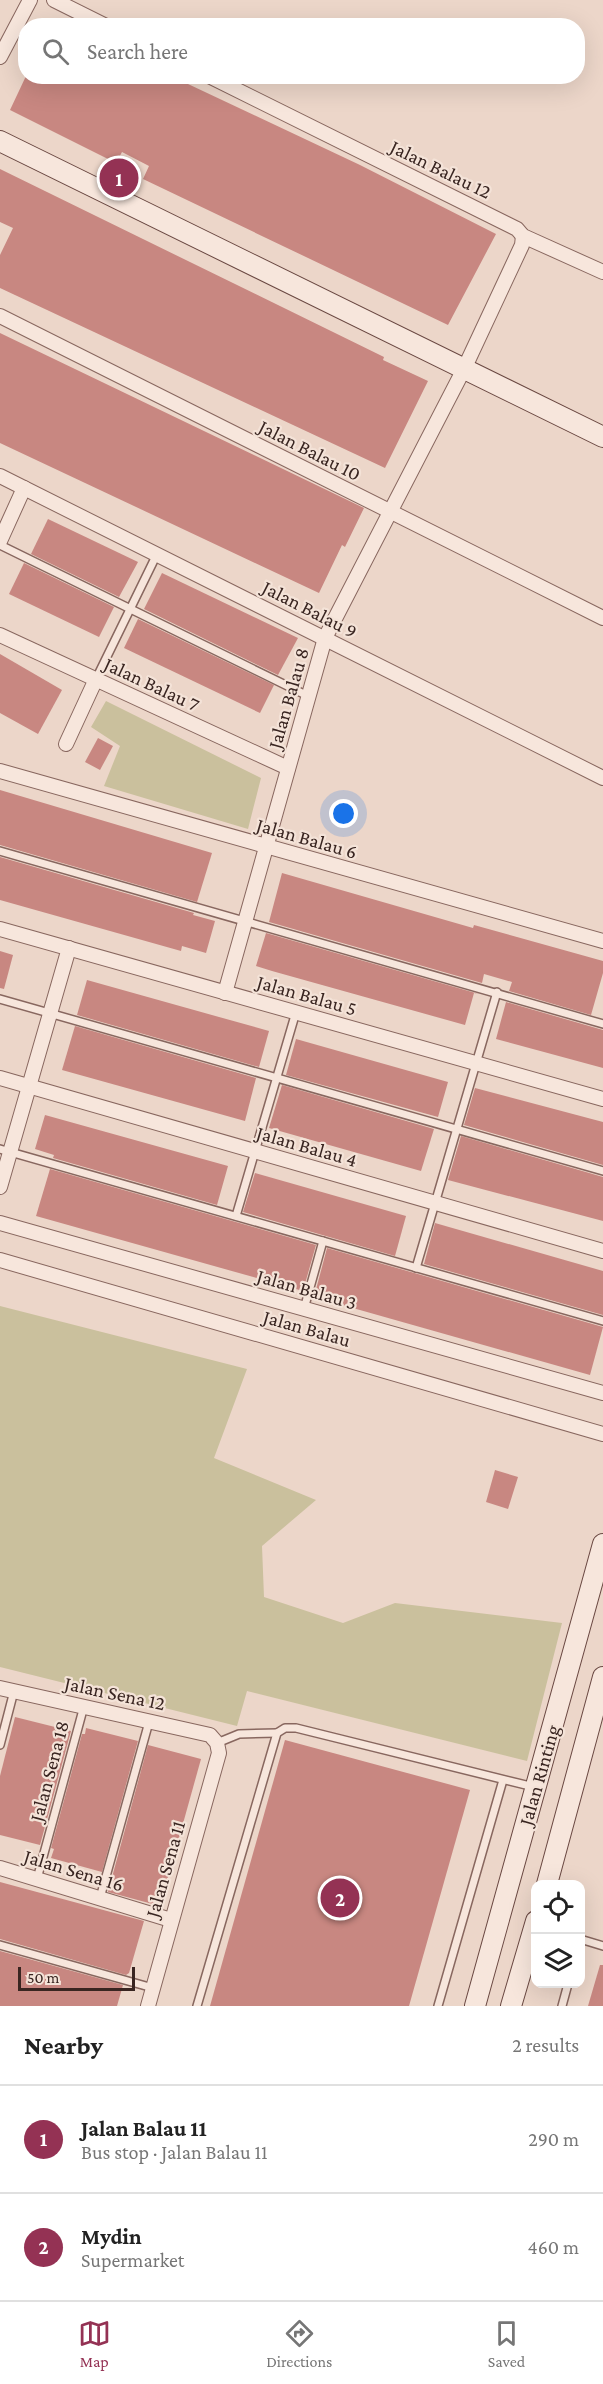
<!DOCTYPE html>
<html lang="en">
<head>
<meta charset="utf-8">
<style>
	:root { --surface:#fff; --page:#f2f2f2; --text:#222; --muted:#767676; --line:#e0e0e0; --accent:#943254 }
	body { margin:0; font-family:"Crimson Pro",serif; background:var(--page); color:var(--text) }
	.controls { position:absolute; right:18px; bottom:18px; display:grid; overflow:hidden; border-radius:12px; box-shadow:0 6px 24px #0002 }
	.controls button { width:54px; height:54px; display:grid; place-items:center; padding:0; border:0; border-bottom:2px solid var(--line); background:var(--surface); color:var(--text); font:30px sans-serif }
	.scale { position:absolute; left:18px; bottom:15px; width:117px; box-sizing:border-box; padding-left:6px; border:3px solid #392521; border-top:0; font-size:16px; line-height:21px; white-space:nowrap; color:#392521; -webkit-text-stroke:4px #f4e3d8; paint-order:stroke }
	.you { position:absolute; left:344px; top:814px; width:21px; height:21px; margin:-15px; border:4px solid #fff; border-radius:50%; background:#1a73e8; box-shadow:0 0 0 9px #1a73e833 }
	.badge { display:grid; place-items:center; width:39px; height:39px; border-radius:50%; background:var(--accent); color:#fff; font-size:20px; font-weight:700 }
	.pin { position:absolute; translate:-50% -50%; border:3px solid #fff; box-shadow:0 2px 6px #0006 }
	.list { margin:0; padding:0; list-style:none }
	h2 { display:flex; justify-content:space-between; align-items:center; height:78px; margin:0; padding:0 24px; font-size:26px }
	h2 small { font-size:20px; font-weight:400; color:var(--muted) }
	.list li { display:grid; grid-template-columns:39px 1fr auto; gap:18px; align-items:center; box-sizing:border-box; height:108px; padding:0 24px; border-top:2px solid var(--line) }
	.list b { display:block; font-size:22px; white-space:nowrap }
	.list p { margin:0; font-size:20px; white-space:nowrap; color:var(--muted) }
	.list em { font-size:20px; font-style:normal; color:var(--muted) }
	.icon { flex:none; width:33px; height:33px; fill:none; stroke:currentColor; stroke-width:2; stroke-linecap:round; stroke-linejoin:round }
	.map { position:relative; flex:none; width:603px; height:2006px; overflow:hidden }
	.search { position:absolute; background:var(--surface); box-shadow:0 6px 24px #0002; left:18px; right:18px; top:18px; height:66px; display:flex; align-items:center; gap:15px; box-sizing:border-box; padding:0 21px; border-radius:24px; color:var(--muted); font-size:22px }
	.sheet { height:294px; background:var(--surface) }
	nav { display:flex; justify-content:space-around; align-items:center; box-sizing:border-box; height:84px; border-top:2px solid var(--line); background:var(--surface); font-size:16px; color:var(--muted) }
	nav a { display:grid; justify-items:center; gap:3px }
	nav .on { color:var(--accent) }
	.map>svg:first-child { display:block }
	.green { fill:#cac09d }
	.building { fill:#c88781 }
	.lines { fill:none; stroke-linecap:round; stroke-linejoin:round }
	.lane-casing { stroke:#88675f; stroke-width:10 }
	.street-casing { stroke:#88675f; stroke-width:16 }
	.secondary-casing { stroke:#6a4842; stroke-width:22 }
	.lane { stroke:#f7e6dc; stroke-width:7 }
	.street { stroke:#f7e6dc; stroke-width:14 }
	.secondary { stroke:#f7e6dc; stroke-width:20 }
	.labels { text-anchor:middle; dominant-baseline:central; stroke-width:4.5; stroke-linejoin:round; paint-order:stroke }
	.street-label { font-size:20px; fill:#392521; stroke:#f4e3d8 }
</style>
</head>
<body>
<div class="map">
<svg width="603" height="2006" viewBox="0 0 603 2006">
	<rect width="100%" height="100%" fill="#ecd6c9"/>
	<g class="green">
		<path d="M106,701L261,778L248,829L104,786L120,746L91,727Z"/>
		<path d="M0,1306L247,1369L214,1458L316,1500L262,1546L264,1597L343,1623L395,1603L562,1623L527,1761L247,1691L237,1726L0,1667Z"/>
	</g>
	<g class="building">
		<path d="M26,76H171L360,165L496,234L448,325L143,179L149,166L122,152L116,163L10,110Z"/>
		<path d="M0,169L384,357L383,360L428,381L385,468L0,288V255L13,228L0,222Z"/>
		<path d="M0,333L364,508L345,547L342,545L319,593L0,443Z"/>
		<path d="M48,519L138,562L119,597L31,554Z"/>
		<path d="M24,563L114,607L99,637L9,594Z"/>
		<path d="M162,573L298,638L278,675L144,609Z"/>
		<path d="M138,619L274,685L260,713L124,648Z"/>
		<path d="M0,654L62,690L38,734L0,713Z"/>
		<path d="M98,738L113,746L100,770L85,762Z"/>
		<path d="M0,790L212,853L197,902L0,845Z"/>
		<path d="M0,857L194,913L193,915L215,921L206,953L182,946L181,951L0,900Z"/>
		<path d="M282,873L473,928L474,925L603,961V973L591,1015L509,991L512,982L484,974L482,983L269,922Z"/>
		<path d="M266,933L479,994L474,993L465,1025L272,971L256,966Z"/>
		<path d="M0,951L13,955L4,989L0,988Z"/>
		<path d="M87,980L269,1031L259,1067L77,1015Z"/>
		<path d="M506,1002L603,1030V1068L496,1039Z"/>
		<path d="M75,1026L256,1078L245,1121L62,1070Z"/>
		<path d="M296,1039L448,1082L438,1117L286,1075Z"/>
		<path d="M282,1085L434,1129L421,1171L269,1128Z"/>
		<path d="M475,1088L603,1122V1165L464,1125Z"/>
		<path d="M45,1115L228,1166L217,1205L53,1158L54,1155L35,1149Z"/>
		<path d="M461,1136L603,1177V1221L448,1180Z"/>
		<path d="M50,1169L316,1245L303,1291L36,1216Z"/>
		<path d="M255,1173L406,1216L395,1256L243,1212Z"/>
		<path d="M435,1223L603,1271V1315L424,1264Z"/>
		<path d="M327,1248L603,1327L590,1375L314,1297Z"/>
		<path d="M495,1470L518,1477L508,1509L486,1502Z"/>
		<path d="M15,1717L71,1731L40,1845L0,1835V1776Z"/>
		<path d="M86,1728L138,1741L102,1872L51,1858L54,1849L51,1848L82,1734H85Z"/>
		<path d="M285,1740L470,1790L409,2006H210Z"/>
		<path d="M148,1745L201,1759L160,1906L108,1892Z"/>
		<path d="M0,1882L144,1921L129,1973L126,1975L0,1939Z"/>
		<path d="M0,1951L123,1985L117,2006H0Z"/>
		<path d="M600,1965H603V2006H588Z"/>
	</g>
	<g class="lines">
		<g class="lane-casing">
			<g id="lane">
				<path d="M0,545L308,696"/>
				<path d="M96,679L157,554"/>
				<path d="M0,851L603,1024"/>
				<path d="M0,999L603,1171"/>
				<path d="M0,1149L603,1321"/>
				<path d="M236,1216L296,1012"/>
				<path d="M416,1268L497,992"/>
				<path d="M304,1309L323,1241"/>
				<path d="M217,1743L239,1734L277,1733"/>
				<path d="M0,1745L14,1691"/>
				<path d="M37,1879L84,1706"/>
				<path d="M100,1898L149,1722"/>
				<path d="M580,1939L603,1946"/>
				<path d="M0,1945L153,1988"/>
				<path d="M197,2006L277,1733L285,1728H296L534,1787"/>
				<path d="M438,2006L503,1780"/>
				<path d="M562,2006L568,1984"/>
			</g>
		</g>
		<g class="street-casing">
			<g id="street">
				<path d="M54,0L106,26"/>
				<path d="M0,57L30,0"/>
				<path d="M209,76L517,229L523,236L603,272"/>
				<path d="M0,316L603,618"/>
				<path d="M0,476L603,778"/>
				<path d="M0,541L24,488"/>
				<path d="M0,635L288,768"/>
				<path d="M66,744L96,679"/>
				<path d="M0,771L603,941"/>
				<path d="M0,929L603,1099"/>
				<path d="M225,993L325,638L465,367L522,245L523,236"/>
				<path d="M0,1078L603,1251"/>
				<path d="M0,1187L69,948"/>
				<path d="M0,1223L603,1393"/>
				<path d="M0,1260L603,1434"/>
				<path d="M0,1688L210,1735L217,1743L219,1753L148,2006"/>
				<path d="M0,1868L171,1920"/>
			</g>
		</g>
		<g class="secondary-casing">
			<g id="secondary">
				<path d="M0,141L603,437"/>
				<path d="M547,1884L603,1677"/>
				<path d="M475,2006L603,1544"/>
				<path d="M511,2006L536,1921"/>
			</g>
		</g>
		<use href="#lane" class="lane"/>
		<use href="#street" class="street"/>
		<use href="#secondary" class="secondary"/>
	</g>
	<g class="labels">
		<g class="street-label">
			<text transform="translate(441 169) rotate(26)">Jalan Balau 12</text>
			<text transform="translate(310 450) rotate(27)">Jalan Balau 10</text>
			<text transform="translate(310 609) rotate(27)">Jalan Balau 9</text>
			<text transform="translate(152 684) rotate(25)">Jalan Balau 7</text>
			<text transform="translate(288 698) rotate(-74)">Jalan Balau 8</text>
			<text transform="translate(307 838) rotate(16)">Jalan Balau 6</text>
			<text transform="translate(307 995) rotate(16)">Jalan Balau 5</text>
			<text transform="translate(307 1146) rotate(16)">Jalan Balau 4</text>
			<text transform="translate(307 1289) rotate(16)">Jalan Balau 3</text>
			<text transform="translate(307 1328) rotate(16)">Jalan Balau</text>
			<text transform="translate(115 1693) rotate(12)">Jalan Sena 12</text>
			<text transform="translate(49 1771) rotate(-75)">Jalan Sena 18</text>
			<text transform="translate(539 1775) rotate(-74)">Jalan Rinting</text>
			<text transform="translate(165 1869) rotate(-74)">Jalan Sena 11</text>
			<text transform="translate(74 1870) rotate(17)">Jalan Sena 16</text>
		</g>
	</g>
</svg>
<div class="controls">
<button><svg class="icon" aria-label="locate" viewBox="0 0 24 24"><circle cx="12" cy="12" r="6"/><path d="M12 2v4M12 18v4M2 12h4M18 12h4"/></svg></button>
<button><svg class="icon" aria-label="layers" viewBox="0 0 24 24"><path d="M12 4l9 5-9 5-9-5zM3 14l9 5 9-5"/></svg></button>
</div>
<div class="scale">50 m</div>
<div class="you"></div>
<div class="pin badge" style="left:119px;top:178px">1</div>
<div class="pin badge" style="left:340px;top:1898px">2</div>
<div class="search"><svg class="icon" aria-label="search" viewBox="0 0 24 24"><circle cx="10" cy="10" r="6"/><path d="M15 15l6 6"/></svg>Search here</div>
</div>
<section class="sheet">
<h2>Nearby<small>2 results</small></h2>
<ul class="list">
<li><span class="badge">1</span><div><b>Jalan Balau 11</b><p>Bus stop · Jalan Balau 11</p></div><em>290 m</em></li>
<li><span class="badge">2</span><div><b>Mydin</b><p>Supermarket</p></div><em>460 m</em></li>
</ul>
</section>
<nav>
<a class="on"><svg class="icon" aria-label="map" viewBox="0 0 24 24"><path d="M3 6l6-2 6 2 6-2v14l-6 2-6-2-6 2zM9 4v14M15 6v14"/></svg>Map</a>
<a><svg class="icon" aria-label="directions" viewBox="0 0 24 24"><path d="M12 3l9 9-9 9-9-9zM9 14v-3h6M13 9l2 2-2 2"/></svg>Directions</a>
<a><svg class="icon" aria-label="saved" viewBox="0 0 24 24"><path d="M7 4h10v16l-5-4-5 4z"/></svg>Saved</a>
</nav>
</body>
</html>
